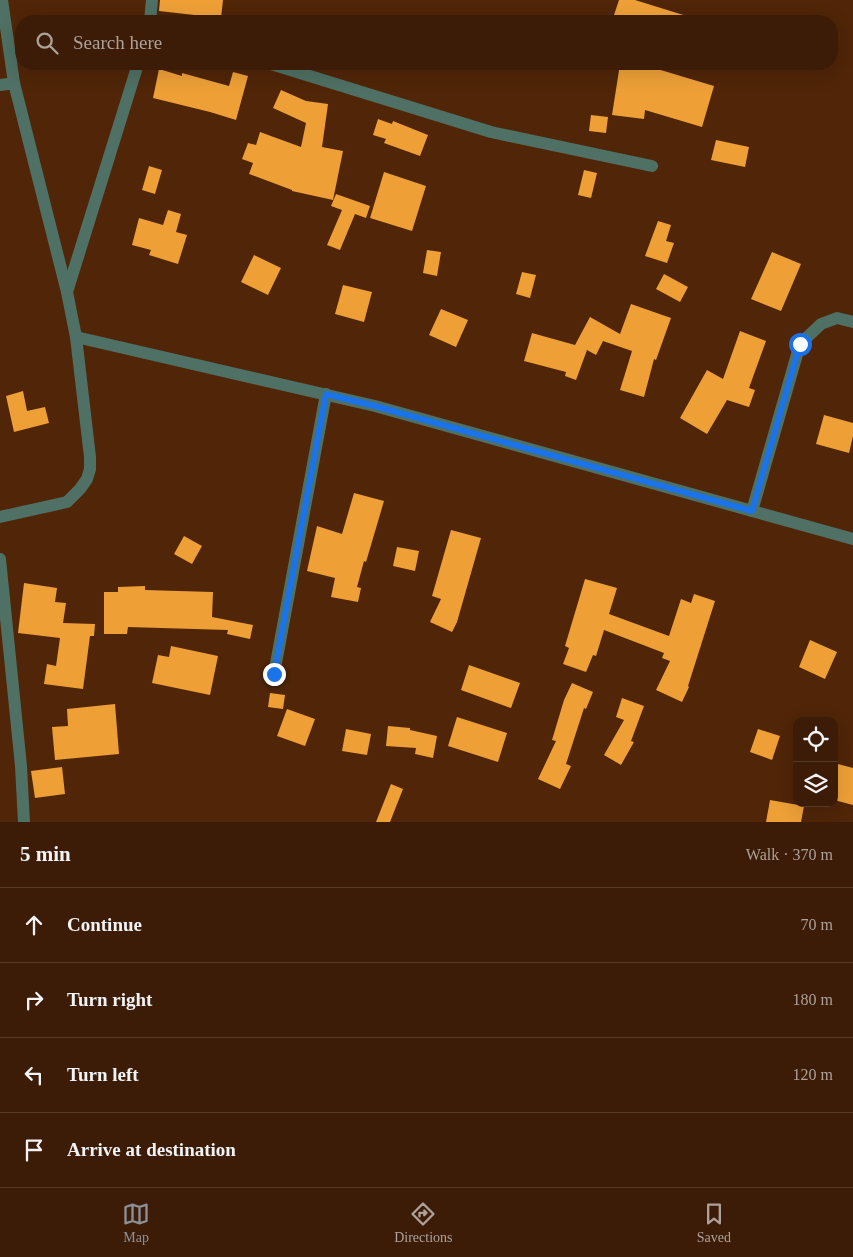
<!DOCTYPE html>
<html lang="en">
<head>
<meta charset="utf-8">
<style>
	:root { --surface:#3c1c06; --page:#472914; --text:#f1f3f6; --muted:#aca19b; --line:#553a28; --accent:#8c9099 }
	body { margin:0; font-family:"Times New Roman",serif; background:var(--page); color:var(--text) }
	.controls { position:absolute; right:15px; bottom:15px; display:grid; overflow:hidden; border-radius:10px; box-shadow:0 5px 20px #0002 }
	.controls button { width:45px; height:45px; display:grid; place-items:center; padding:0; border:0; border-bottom:1px solid var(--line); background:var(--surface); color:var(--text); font:25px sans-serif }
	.stop { position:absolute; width:15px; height:15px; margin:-11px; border:4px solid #1a73e8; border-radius:50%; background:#fff }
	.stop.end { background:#1a73e8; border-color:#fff; box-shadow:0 1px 5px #0008 }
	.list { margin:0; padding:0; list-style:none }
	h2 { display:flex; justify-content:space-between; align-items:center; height:65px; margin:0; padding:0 20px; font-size:21px }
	h2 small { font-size:16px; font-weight:400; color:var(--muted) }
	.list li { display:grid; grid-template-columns:32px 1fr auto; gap:15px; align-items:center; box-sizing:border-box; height:75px; padding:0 20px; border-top:1px solid var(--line) }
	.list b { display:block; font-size:19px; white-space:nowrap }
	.list em { font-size:16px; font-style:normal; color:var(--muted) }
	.icon { flex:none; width:28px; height:28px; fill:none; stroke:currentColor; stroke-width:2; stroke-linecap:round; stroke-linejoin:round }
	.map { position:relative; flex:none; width:853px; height:822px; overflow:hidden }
	.search { position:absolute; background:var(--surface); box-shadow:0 5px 20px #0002; left:15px; right:15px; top:15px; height:55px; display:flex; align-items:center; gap:12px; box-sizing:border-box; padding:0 18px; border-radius:20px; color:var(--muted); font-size:19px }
	.sheet { height:365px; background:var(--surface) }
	nav { display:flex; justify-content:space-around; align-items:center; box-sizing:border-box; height:70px; border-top:1px solid var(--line); background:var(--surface); font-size:14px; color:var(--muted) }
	nav a { display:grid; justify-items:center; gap:2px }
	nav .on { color:var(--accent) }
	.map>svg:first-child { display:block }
	.building { fill:#eea037 }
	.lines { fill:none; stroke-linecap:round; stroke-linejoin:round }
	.minor { stroke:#4f7064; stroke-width:12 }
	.route { stroke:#1a73e8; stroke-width:6 }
</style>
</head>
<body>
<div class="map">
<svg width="853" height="822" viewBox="0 0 853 822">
	<rect width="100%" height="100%" fill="#502508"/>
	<g class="building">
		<path d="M160,0H223L221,18L159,11Z"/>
		<path d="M619,0H635L693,18V21H612Z"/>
		<path d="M620,64H655L654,68L714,86L702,127L645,110L644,119L612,115Z"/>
		<path d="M159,69L182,76V73L229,86L233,72L248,76L236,120L210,112L153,98Z"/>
		<path d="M281,90L306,101L328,104L322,147L343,151L333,200L292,191V190L249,174L253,163L242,159L248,143L256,145L260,132L301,147L306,123L273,108Z"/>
		<path d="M591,115L608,117L606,133L589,131Z"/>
		<path d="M378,119L392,124L393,121L428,135L420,156L384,143L386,139L373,135Z"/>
		<path d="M716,140L749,147L745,167L711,160Z"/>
		<path d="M149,166L162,170L155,194L142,190Z"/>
		<path d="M584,170L597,173L591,198L578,195Z"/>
		<path d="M384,172L426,186L412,231L370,218Z"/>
		<path d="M336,194L370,206L366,218L355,214L340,250L327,245L342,210L331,206Z"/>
		<path d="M168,210L181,214L176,232L187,235L178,264L149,255L151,250L132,245L139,218L163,225Z"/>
		<path d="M658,221L671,225L666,241L674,243L667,263L645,256Z"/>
		<path d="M427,250L441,252L437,276L423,273Z"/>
		<path d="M772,252L801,264L781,311L751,299Z"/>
		<path d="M254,255L281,268L268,295L241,282Z"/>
		<path d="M522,272L536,275L530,298L516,294Z"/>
		<path d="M664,274L688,287L680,302L656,289Z"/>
		<path d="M343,285L372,292L364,322L335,314Z"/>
		<path d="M631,304L671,318L656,360L654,359L644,397L620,390L632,351L603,341L596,355L587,350L576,380L565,376L566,372L524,361L532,333L575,345L590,317L620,334Z"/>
		<path d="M441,309L468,320L456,347L429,335Z"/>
		<path d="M740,331L766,341L749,388L755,390L749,407L727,400L707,434L680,418L707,370L723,379Z"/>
		<path d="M23,391L27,411L45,407L49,423L14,432L6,396Z"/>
		<path d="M824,415L853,423V436L849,453L816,444Z"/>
		<path d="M354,493L384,501L366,562L364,561L357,587L361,588L358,602L331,597L335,578L307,571L317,526L342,534Z"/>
		<path d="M451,530L481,538L457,622L452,632L430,622L441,599L432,596Z"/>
		<path d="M184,536L202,546L192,564L174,554Z"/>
		<path d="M397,547L419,551L415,571L393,566Z"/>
		<path d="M585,579L617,588L609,614L669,636L681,599L691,603L694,594L715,601L688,686L689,687L682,702L656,690L670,661L662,658L664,653L604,630L596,656L593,655L586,672L563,664L569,648L565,646Z"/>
		<path d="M24,583L57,588L55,602L66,603L63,623L95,624L94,636H90L83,689L44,684L47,664L56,666L60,638L18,633Z"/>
		<path d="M145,586V590L213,592L212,617L253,625L250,639L227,634L228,630L128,627L127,634H104V592H118V587Z"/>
		<path d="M810,640L837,652L825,679L799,667Z"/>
		<path d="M171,646L218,656L210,695L152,683L158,655L169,657Z"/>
		<path d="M469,665L520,683L511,708L461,690Z"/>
		<path d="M572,683L593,692L586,709L584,708L566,764L571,766L560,789L538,779L556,741L552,740L564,700Z"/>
		<path d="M270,693L285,695L283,709L268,707Z"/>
		<path d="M622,698L644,706L631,741L634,742L621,765L604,755L624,720L616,717Z"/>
		<path d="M115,704L119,754L55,760L52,727L68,726L67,709Z"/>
		<path d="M287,709L315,719L305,746L277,736Z"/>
		<path d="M457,717L507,733L498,762L448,746Z"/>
		<path d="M388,726L410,728V730L437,736L433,758L415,754L416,748L386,746Z"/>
		<path d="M346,729L371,734L367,755L342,751Z"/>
		<path d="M758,729L780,736L772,760L750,752Z"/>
		<path d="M834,763L853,768V805L834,800Z"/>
		<path d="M62,767L65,794L35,798L31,771Z"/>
		<path d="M391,784L403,789L390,822H376Z"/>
		<path d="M770,800L804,806L801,822H766Z"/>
	</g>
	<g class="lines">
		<g class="minor">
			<path d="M2,0L14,83"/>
			<path d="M150,21L152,0"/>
			<path d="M271,64L491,132L652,166"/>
			<path d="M0,85L14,83L67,292L76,337L375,406L853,539"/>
			<path d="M67,292L138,64"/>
			<path d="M752,511L800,344L821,324L837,318L853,322"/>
			<path d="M0,517L67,502L80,489L87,479L90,469V457L76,337"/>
			<path d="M0,559L21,766L24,822"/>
			<path d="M274,674L326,394"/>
		</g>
	</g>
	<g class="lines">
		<path class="route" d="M274,674L326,394L375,406L752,511L800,344"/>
	</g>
</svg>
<div class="controls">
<button><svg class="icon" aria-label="locate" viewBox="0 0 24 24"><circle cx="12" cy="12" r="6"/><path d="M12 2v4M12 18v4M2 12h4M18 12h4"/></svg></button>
<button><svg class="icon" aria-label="layers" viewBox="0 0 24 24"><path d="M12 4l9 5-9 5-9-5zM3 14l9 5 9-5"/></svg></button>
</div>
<div class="stop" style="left:800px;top:344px"></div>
<div class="stop end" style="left:274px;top:674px"></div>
<div class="search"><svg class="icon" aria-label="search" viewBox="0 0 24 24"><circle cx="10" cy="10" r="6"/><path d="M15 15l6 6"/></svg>Search here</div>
</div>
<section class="sheet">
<h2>5 min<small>Walk · 370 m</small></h2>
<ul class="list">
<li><svg class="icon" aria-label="ahead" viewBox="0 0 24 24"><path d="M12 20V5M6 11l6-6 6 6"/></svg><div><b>Continue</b></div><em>70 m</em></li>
<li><svg class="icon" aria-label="right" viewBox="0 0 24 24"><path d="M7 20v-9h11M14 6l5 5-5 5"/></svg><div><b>Turn right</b></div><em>180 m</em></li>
<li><svg class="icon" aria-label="left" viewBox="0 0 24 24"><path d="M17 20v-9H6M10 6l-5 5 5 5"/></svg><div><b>Turn left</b></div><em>120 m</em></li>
<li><svg class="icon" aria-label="arrive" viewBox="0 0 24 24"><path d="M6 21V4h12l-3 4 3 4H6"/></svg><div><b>Arrive at destination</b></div></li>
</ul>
</section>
<nav>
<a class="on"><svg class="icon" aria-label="map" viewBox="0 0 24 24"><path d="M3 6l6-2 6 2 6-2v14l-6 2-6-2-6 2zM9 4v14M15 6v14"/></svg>Map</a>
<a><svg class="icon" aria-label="directions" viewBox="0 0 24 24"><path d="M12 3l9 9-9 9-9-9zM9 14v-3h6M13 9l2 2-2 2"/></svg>Directions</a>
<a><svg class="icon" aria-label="saved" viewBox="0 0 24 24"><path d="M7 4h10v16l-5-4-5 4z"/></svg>Saved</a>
</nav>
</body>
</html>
